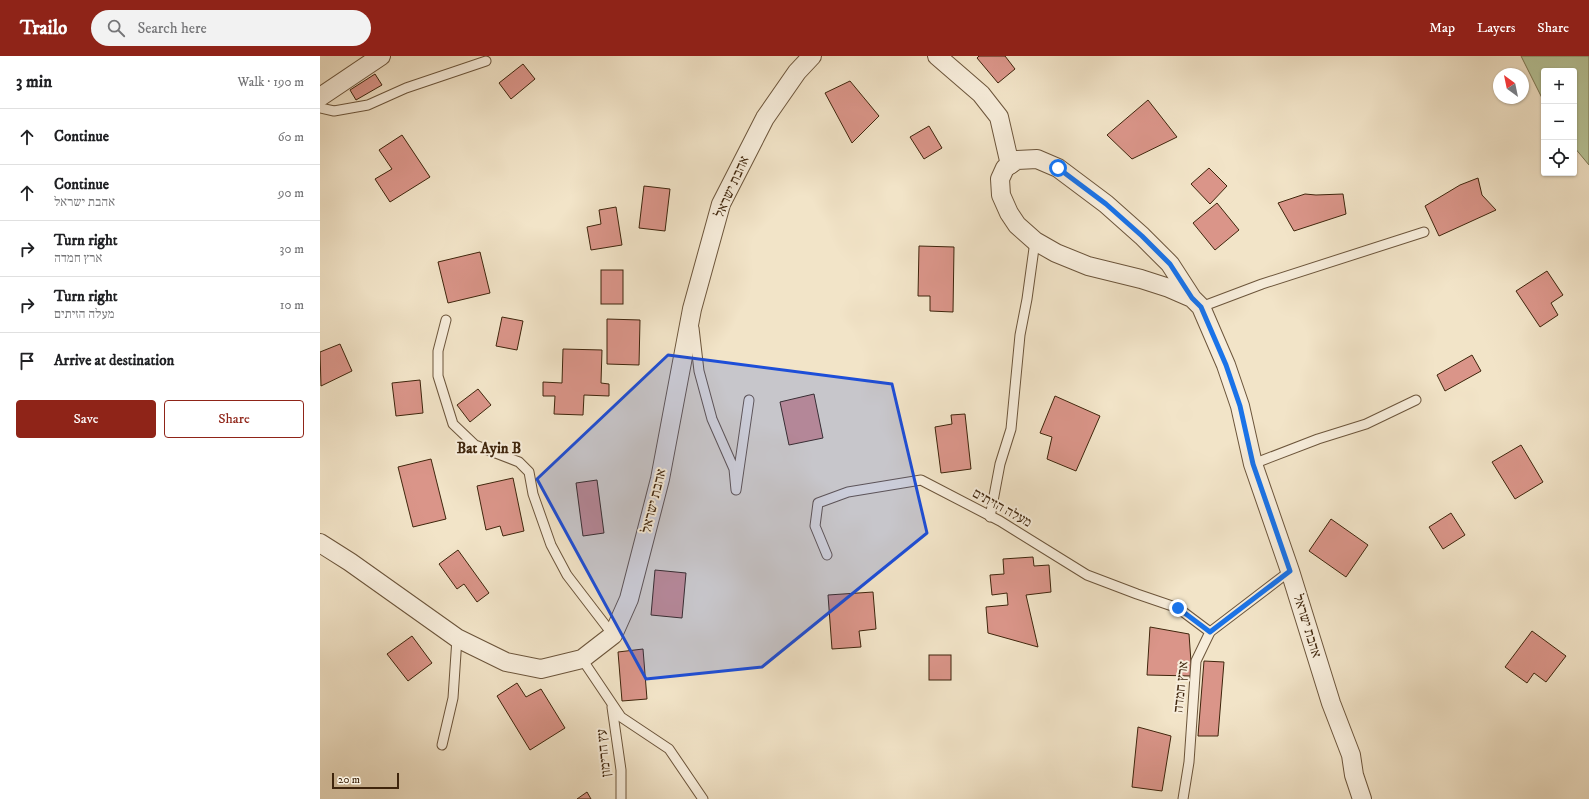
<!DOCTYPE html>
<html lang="en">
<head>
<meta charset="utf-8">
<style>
	:root { --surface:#fff; --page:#f2f2f2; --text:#202124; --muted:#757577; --line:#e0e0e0; --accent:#8f2418 }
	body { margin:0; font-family:"IM FELL DW Pica","Frank Ruhl Libre",serif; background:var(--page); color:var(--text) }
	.controls { position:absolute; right:12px; top:12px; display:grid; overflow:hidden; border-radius:4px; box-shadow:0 1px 3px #0004 }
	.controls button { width:36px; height:36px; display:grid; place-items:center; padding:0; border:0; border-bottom:1px solid var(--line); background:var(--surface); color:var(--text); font:20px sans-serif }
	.compass { position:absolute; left:1173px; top:12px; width:36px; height:36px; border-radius:50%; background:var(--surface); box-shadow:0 1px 3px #0004; rotate:327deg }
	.scale { position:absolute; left:12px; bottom:10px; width:67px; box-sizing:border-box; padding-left:4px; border:2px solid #3f250c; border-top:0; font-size:11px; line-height:14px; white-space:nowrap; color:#3f250c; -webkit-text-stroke:3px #f7eddb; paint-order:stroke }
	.stop { position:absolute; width:12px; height:12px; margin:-9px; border:3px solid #1a73e8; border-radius:50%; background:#fff }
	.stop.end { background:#1a73e8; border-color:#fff; box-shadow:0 1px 4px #0008 }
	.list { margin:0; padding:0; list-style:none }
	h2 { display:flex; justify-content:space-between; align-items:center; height:52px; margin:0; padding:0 16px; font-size:17px }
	h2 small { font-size:13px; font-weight:400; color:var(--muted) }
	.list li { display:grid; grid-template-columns:26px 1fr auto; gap:12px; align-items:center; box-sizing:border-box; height:56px; padding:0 16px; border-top:1px solid var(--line) }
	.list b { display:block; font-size:15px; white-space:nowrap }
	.list p { margin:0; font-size:13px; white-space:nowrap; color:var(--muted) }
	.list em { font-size:13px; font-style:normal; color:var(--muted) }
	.actions { display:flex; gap:8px; padding:12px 16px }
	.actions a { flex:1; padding:9px 0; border:1px solid var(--accent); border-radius:4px; text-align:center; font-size:14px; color:var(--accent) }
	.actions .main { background:var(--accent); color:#fff }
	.icon { flex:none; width:22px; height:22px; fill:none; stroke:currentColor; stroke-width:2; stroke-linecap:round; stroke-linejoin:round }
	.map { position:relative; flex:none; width:1269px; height:743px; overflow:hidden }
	header { display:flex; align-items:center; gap:24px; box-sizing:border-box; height:56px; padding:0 20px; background:var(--accent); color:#fff }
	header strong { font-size:19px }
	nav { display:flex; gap:22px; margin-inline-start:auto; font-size:14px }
	.search { width:280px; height:36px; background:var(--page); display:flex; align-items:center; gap:10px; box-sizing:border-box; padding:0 14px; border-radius:22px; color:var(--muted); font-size:15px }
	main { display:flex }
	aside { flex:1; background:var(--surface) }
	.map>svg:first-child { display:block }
	.green { fill:#b7c599; stroke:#7b7552 }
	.building { fill:#da9589; stroke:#3f250c }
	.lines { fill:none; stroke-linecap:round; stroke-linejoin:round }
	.lane-casing { stroke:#6c553b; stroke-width:11 }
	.street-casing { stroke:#6c553b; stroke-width:20 }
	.lane { stroke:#f7eddb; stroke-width:9 }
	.street { stroke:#f7eddb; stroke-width:18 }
	.route { stroke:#1a73e8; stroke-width:5 }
	.marked { fill:#1d4ed8; fill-opacity:0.2; stroke:#1d4ed8; stroke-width:3; stroke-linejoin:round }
	.labels { text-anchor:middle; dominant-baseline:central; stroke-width:4; stroke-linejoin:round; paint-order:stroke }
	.street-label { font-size:14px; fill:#3f250c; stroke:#f7eddb }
	.neighbourhood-label { font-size:15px; font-weight:bold; fill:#3f250c; stroke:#f7eddb }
</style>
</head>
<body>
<header>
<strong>Trailo</strong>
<div class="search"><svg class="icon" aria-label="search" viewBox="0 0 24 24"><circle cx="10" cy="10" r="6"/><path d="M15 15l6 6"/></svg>Search here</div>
<nav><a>Map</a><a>Layers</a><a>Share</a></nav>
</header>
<main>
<aside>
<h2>3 min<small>Walk · 190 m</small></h2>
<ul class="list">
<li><svg class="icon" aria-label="ahead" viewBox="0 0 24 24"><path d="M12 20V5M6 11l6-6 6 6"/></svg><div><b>Continue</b></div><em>60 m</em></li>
<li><svg class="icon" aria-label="ahead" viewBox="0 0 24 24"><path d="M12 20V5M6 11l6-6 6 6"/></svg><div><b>Continue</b><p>אהבת ישראל</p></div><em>90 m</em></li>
<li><svg class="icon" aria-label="right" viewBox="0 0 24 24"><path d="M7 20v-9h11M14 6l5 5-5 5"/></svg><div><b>Turn right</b><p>ארץ חמדה</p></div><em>30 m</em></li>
<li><svg class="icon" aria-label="right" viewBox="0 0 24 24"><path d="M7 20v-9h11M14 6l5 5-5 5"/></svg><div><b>Turn right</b><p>מעלה הזיתים</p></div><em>10 m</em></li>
<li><svg class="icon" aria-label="arrive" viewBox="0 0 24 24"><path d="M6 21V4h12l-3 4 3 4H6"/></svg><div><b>Arrive at destination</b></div></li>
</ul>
<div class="actions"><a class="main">Save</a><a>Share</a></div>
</aside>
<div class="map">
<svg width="1269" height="743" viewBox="0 0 1269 743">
	<rect width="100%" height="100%" fill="#f2e4c8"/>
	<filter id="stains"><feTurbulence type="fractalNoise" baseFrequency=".005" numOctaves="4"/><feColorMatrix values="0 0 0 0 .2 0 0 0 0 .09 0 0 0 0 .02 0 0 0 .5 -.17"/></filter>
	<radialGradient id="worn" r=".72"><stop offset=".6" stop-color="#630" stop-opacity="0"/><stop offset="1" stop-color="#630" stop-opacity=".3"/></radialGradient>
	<path class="green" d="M1201,0H1269V109L1254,91V15H1224V46Z"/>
	<g class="building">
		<path d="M659,0H685L695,13L678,27L657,2Z"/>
		<path d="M203,8L215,23L191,43L179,27Z"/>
		<path d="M55,18L62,29L36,44L30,34Z"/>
		<path d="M530,25L559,60L532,87L505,37Z"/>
		<path d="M828,44L857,81L812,103L787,79Z"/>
		<path d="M609,70L622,92L604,103L590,81Z"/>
		<path d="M82,79L110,121L70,146L55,123L72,113L59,94Z"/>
		<path d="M889,112L907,130L890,148L871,128Z"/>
		<path d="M1158,122L1162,139L1176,154L1119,180L1105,150L1140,129Z"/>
		<path d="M324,130L350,133L345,175L319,172Z"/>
		<path d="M985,138L996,139L1023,138L1026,158L974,175L958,147Z"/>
		<path d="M897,147L919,174L895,194L873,167Z"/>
		<path d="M296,151L302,189L271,194L267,171L281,168L279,154Z"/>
		<path d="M599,190L634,191L633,256L610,255V240H598Z"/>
		<path d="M160,196L170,237L128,247L118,206Z"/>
		<rect x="281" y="214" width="22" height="34"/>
		<path d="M1227,215L1243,239L1231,247L1238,259L1220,271L1196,235Z"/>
		<path d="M182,261L203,265L197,294L176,290Z"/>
		<path d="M287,263L320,264L319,309L287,308Z"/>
		<path d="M20,288L32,315L1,330L0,296Z"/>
		<path d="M243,293L282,294L281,327L289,328V340L264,339L263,359L234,358L235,340H223V326L242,327Z"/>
		<path d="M1152,299L1161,315L1125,335L1117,319Z"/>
		<path d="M100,324L103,357L76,360L72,327Z"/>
		<path d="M158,333L171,349L150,366L137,349Z"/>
		<path d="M494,338L503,382L469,389L460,346Z"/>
		<path d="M735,340L780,360L756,415L727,403L732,381L720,377Z"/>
		<path d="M645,358L651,413L621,417L615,371L632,368L631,359Z"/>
		<path d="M1201,389L1223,426L1195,443L1172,406Z"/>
		<path d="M111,403L126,463L93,471L78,411Z"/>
		<path d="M193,422L204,475L183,480L180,470L166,474L157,430Z"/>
		<path d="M277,424L284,477L263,480L256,427Z"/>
		<path d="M1131,457L1145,479L1123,493L1109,471Z"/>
		<path d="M1011,463L1048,489L1026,521L989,495Z"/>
		<path d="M138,494L169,537L157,546L144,528L137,533L119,508Z"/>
		<path d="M713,501L714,510L729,509L731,536L706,539L718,591L668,577L666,551L688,549L687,537L672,539L670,519L684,518L683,503Z"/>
		<path d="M335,514L366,517L362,562L331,559Z"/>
		<path d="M553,536L556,573L539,575L541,591L512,593L508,539Z"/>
		<path d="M830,571L869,578L872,620L827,619Z"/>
		<path d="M1212,575L1246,600L1226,626L1214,617L1207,627L1185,611Z"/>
		<path d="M92,580L112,607L88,625L67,598Z"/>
		<path d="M323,593L327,643L302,645L298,596Z"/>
		<rect x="609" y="599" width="22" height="25"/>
		<path d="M884,605L904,606L898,680H878Z"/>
		<path d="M197,627L206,641L221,633L245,672L210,694L177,640Z"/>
		<path d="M818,671L851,680L842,735L812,731Z"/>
		<path d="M267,736L271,743H257Z"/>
	</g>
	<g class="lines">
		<g class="lane-casing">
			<g id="lane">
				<path d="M0,52L14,55L48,49L86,32L166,5"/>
				<path d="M881,251L942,228L1104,176"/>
				<path d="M126,264L118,295V320L133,368L155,389L199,406L209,416L213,438L231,489L247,519L293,579"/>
				<path d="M374,272L379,315L392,363L414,413L416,434L429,344"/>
				<path d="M933,408L998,383L1046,368L1096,344"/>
				<path d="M670,461L680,408L691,373L700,279L707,243L715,185"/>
				<path d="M507,499L495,470L498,447L528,436L601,424L680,465L767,519L817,538L858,552L890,576"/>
				<path d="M262,603L301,661L349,693L383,743"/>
				<path d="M292,651L301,714V743"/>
				<path d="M122,689L133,642L137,582"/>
				<path d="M863,743L869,706L876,605L890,576L970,515"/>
			</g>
		</g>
		<g class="street-casing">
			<g id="street">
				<path d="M617,0L661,38L679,61L690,109"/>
				<path d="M0,41L61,0"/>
				<path d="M872,242L849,232L821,223L768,210L736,197L715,185L697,169L689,157L681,139L680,123L685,112L697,104L717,103L738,112L786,148L822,180L850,208L872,242L881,251L906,309L920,350L933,408L970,515L1011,647L1031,699L1034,719L1042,743"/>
				<path d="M0,487L30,506L137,582L186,606L221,613L262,603L293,579L309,543L340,423L372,253L401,148L445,62L477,16L492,0"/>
			</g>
		</g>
		<use href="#lane" class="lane"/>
		<use href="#street" class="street"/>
	</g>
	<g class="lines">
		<path class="route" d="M738,112L786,148L822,180L850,208L872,242L881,251L906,309L920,350L933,408L970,515L890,576L858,552"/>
	</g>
	<path class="marked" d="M348,299L572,328L607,477L442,611L326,623L217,423Z"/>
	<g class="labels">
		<g class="street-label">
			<text transform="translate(412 131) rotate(-66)">אהבת ישראל</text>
			<text transform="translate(334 445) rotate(-76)">אהבת ישראל</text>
			<text transform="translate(682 452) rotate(29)">מעלה הזיתים</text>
			<text transform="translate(987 570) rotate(73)">אהבת ישראל</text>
			<text transform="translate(861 631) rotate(-84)">ארץ חמדה</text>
			<text transform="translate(284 697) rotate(-96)">עץ הרימון</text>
		</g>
		<g class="neighbourhood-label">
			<text x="169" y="392">Bat Ayin B</text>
		</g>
	</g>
	<rect width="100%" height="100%" filter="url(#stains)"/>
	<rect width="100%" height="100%" fill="url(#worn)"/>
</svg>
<div class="controls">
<button>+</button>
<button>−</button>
<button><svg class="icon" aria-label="locate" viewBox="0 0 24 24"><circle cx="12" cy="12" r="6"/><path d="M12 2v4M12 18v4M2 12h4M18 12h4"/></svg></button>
</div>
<svg class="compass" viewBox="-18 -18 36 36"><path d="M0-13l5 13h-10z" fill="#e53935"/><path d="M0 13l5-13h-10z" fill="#757577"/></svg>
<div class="scale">20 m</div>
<div class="stop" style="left:738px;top:112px"></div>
<div class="stop end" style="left:858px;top:552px"></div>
</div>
</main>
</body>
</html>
